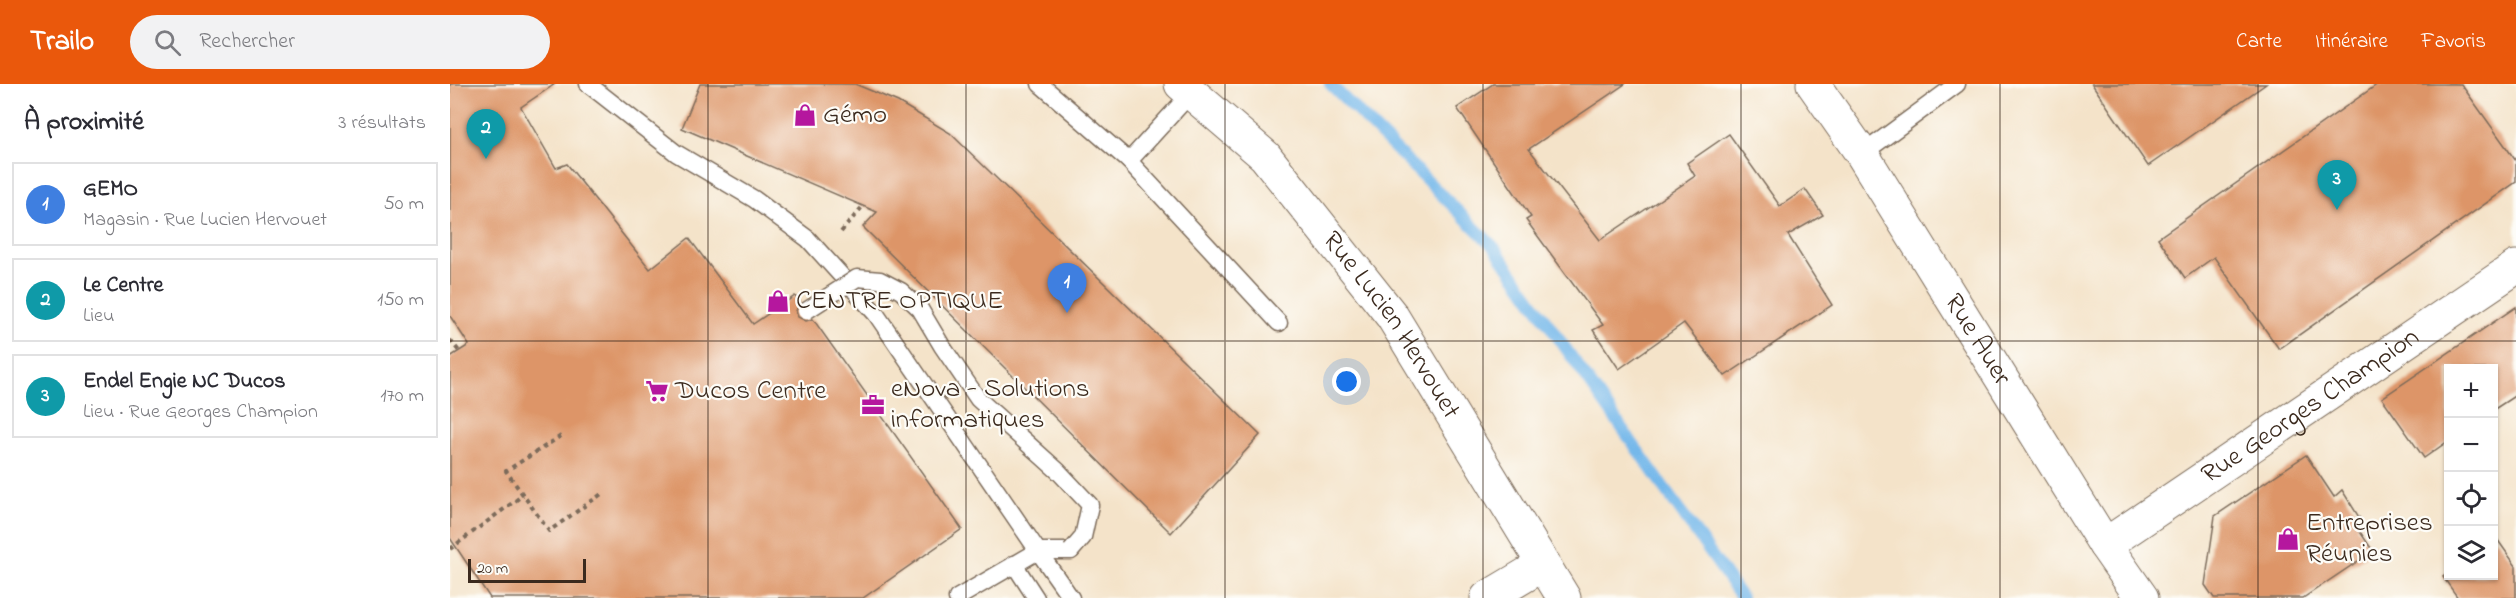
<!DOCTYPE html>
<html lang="fr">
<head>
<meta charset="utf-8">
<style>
	:root { --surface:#fff; --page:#f2f2f3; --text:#2b2b33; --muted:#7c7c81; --line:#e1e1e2; --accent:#ea580c }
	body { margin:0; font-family:"Indie Flower",sans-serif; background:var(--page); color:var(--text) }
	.controls { position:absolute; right:18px; bottom:18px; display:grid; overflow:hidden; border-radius:0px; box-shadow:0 2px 4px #0004 }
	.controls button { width:54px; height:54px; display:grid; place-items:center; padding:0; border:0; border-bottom:2px solid var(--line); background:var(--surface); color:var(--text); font:30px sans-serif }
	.scale { position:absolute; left:18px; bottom:15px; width:118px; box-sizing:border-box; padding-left:6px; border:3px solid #3b2a1e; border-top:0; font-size:16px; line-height:21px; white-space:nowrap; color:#3b2a1e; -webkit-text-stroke:4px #fdfcf7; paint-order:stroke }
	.you { position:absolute; left:897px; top:298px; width:21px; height:21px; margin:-15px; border:4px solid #fff; border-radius:50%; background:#1a73e8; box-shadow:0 0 0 9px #1a73e833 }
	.badge { display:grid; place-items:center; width:39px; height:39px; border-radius:50%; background:var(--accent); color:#fff; font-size:20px; font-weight:700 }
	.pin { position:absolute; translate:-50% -50px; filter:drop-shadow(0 2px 3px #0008) }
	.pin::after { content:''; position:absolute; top:32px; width:21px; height:18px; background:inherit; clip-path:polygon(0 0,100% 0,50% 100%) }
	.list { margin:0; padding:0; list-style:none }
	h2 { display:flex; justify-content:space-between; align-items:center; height:78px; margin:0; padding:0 24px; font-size:26px }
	h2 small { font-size:20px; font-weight:400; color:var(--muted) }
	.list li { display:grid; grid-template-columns:39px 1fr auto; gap:18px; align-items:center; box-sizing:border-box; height:84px; margin:0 12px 12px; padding:0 12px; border:2px solid var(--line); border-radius:0px }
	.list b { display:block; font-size:22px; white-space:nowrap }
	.list p { margin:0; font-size:20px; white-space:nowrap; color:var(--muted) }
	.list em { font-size:20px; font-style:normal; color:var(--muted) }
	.icon { flex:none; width:33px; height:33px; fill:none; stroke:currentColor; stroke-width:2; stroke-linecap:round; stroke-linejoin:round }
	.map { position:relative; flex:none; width:2066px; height:514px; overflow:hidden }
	header { display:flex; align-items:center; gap:36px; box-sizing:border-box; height:84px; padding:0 30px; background:var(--accent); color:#fff }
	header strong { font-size:28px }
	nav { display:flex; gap:33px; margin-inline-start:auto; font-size:21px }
	.search { width:420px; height:54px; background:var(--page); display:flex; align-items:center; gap:15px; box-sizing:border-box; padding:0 21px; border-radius:33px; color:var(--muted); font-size:22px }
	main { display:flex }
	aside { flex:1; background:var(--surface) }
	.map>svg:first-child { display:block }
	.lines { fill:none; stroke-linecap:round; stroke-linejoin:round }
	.stream { stroke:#75b8ea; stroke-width:12 }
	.building { fill:#dd9568 }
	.service-casing { stroke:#7c6b5a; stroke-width:19 }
	.tertiary-casing { stroke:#7c6b5a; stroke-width:35 }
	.primary-casing { stroke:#7c6b5a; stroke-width:35 }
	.path { stroke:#7c6b5a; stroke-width:4; stroke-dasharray:4.5 4.5; stroke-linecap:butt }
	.service { stroke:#fff; stroke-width:16 }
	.tertiary { stroke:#fff; stroke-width:33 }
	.primary { stroke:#fff; stroke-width:33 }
	.service-bridge-casing { stroke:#7c6b5a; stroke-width:19; stroke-linecap:butt }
	.service-bridge { stroke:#fff; stroke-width:16 }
	.grid { fill:none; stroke:#3b2a1e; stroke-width:1.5; stroke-opacity:0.55 }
	.labels { text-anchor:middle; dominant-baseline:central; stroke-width:4.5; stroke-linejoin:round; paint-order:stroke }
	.poi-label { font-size:27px; fill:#3b2a1e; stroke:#fdfcf7; text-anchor:start }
	.street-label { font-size:27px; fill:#3b2a1e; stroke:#fdfcf7 }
</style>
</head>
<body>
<header>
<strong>Trailo</strong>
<div class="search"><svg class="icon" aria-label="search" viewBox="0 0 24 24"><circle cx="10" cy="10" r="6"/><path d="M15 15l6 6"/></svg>Rechercher</div>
<nav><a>Carte</a><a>Itinéraire</a><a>Favoris</a></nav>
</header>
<main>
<aside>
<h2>À proximité<small>3 résultats</small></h2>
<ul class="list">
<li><span class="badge" style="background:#3f7fe0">1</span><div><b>GEMO</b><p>Magasin · Rue Lucien Hervouet</p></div><em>50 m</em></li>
<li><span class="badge" style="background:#0f9aa8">2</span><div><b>Le Centre</b><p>Lieu</p></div><em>150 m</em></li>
<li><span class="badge" style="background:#0f9aa8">3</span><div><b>Endel Engie NC Ducos</b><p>Lieu · Rue Georges Champion</p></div><em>170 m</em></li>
</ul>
</aside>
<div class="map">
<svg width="2066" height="514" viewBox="0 0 2066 514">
	<rect width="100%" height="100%" fill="#fdfcf7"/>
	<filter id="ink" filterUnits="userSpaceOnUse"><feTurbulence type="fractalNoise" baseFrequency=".0167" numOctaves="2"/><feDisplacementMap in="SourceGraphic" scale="12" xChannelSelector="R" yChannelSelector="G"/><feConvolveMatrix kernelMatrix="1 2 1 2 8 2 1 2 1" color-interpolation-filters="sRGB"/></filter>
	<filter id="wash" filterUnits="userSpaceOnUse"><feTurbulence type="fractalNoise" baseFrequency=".008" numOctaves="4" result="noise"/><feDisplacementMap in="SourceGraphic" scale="24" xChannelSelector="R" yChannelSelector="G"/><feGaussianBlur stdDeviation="1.35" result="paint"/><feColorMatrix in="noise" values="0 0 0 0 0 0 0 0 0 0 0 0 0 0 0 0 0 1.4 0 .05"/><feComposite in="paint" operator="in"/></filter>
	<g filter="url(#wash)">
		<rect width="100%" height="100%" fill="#f4e3c9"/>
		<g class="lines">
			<path class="stream" d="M880,0L1044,163L1292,514"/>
		</g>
		<g id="blocks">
			<g class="building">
				<path d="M0,0H105L71,23L106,84L117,80L200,185L239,154L303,240L345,212L350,218L346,227L348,233L356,237L363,235L512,445L413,514H40L0,454V273L19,261L0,232Z"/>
				<path d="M250,0H405L448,18L500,49L810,351L721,449L413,143L427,128L232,44Z"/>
				<path d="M1043,0H1175L1079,65L1150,156L1245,92L1237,79L1279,50L1330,122L1355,105L1373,131L1338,151L1382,221L1275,292L1234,239L1169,285L1143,246L1153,241L1076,136L1081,133L1007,24Z"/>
				<path d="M1642,0H1816L1698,82Z"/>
				<path d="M1928,0H2011L2066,77V98L1829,265L1764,173L1735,194L1708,154Z"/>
				<path d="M2066,223V311L2043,326V285H1998V357L1974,374L1932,314Z"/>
				<path d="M1856,371L1884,413L1892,406L1912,438L1906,442L1923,467L1853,514H1764L1755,501L1765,432Z"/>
				<path d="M2047,455L2066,482V514H2008L1993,493L1998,489V492H2043V458Z"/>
			</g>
		</g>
	</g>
	<g filter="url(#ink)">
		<use href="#blocks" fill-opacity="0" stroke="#7c6b5a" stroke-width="1.5"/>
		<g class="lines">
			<g class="service-casing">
				<g id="service">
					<path d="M138,0L226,69L304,115L358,155L426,230L588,467L507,514"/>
					<path d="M590,0L679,77L741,9"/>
					<path d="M1412,70L1507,0"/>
					<path d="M679,77L829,239"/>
					<path d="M588,467L621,514"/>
					<path d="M588,467H621"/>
					<path d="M564,480L586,514"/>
				</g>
			</g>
			<g class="tertiary-casing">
				<g id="tertiary">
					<path id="s1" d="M1363,0L1412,70L1655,461L1692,514"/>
					<path id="s2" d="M1655,461L2066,183"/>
					<path d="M1037,514L1094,480"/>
				</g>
			</g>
			<g class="primary-casing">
				<g id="primary">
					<path id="s3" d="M731,0L815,72L942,232L1114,514"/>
				</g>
			</g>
			<g class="path">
				<path d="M391,148L413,122"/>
				<path d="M0,256L9,267"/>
				<path d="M111,352L56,387L99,447L153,409"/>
				<path d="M0,465L73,411"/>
			</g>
			<use href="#service" class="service"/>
			<use href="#tertiary" class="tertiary"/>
			<use href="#primary" class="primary"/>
			<g class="service-bridge-casing">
				<path id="service-bridge" d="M356,227L407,194L430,196L451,207L470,225L492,262L528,315L608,387L640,421L633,453L621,467"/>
			</g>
			<use href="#service-bridge" class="service-bridge"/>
		</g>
	</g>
	<path class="grid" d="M258,0V514M516,0V514M775,0V514M1033,0V514M1291,0V514M1550,0V514M1808,0V514M0,257H2066"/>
	<defs>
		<g id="shop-bare" transform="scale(1.8)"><path d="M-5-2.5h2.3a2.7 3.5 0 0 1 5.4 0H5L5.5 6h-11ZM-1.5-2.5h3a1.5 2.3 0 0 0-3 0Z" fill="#b5179e" stroke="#fdfcf7" stroke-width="2.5" paint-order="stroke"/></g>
		<g id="supermarket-bare" transform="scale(1.8)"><path d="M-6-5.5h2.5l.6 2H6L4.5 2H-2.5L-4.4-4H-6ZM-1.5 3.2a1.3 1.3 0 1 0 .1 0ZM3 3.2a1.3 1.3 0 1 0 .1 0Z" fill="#b5179e" stroke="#fdfcf7" stroke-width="2.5" paint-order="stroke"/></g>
		<g id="office-bare" transform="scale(1.8)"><path d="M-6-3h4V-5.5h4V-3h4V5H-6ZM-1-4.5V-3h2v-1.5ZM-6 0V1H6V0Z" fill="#b5179e" stroke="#fdfcf7" stroke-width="2.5" paint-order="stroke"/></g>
	</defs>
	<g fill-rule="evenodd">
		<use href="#shop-bare" x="355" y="31"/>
		<use href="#shop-bare" x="328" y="217"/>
		<use href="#supermarket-bare" x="207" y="307"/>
		<use href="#office-bare" x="423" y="321"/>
		<use href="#shop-bare" x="1838" y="455"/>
	</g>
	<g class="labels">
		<g class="poi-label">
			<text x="373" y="31">Gémo</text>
			<text x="346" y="217">CENTRE OPTIQUE</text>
			<text x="441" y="305">eNova - Solutions<tspan x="441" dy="31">informatiques</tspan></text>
			<text x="225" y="307">Ducos Centre</text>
			<text x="1856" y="439">Entreprises<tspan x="1856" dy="31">Réunies</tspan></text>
		</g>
		<g class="street-label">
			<text stroke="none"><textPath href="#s3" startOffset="322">Rue Lucien Hervouet</textPath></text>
			<text stroke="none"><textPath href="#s1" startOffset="304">Rue Auer</textPath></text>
			<text stroke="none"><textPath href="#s2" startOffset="248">Rue Georges Champion</textPath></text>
		</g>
	</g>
</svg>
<div class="controls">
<button>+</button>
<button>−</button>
<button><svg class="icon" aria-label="locate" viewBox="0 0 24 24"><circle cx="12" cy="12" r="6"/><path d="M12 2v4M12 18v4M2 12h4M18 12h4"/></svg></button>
<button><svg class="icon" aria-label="layers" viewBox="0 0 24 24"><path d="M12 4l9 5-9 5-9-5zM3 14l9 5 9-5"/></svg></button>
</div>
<div class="scale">20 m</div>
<div class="you"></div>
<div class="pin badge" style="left:617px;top:229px;background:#3f7fe0">1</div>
<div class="pin badge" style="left:36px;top:75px;background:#0f9aa8">2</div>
<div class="pin badge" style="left:1887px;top:126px;background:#0f9aa8">3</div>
</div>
</main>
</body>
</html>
